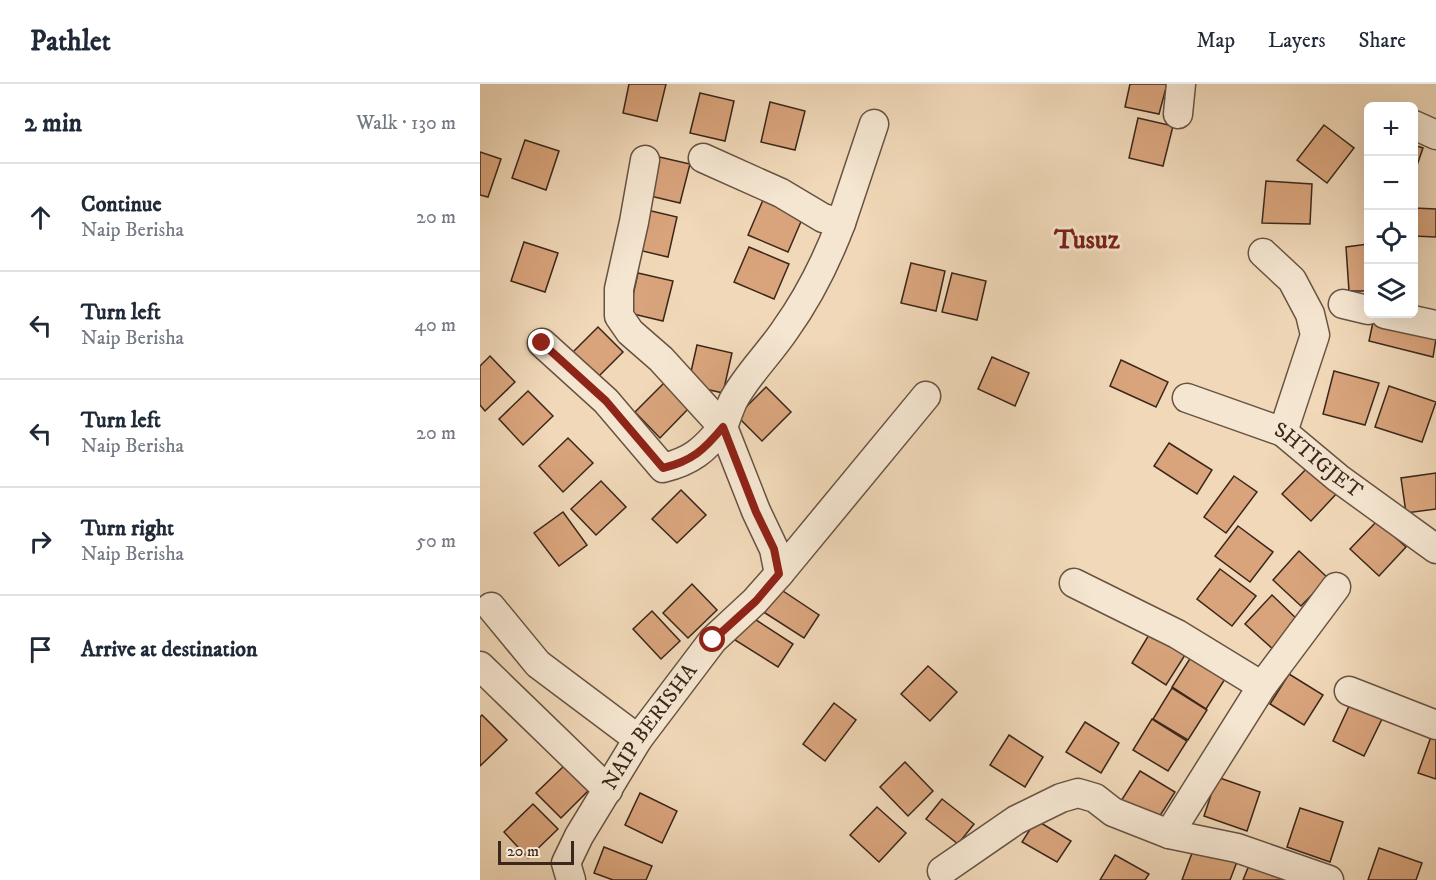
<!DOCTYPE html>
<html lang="en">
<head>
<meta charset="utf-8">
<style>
	:root { --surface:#fff; --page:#f2f2f3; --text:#1f2937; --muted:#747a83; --line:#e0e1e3 }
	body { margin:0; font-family:"IM FELL DW Pica",serif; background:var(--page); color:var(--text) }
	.controls { position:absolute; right:18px; top:18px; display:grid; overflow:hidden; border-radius:9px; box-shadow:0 6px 24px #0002 }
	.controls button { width:54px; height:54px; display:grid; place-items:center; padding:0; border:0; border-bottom:2px solid var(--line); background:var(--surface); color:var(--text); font:30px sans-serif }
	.scale { position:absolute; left:18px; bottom:15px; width:76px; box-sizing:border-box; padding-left:6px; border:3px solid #3b271b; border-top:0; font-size:16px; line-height:21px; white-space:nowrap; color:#3b271b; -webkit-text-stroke:4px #f5e6d1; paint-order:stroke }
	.stop { position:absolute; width:18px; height:18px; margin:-14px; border:4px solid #8f2418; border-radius:50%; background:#fff }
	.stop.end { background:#8f2418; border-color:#fff; box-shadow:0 2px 6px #0008 }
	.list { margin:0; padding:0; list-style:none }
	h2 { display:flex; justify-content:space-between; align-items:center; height:78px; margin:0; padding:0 24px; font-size:26px }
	h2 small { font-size:20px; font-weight:400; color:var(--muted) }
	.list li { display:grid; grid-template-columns:39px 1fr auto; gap:18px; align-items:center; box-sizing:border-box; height:108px; padding:0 24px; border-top:2px solid var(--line) }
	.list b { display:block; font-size:22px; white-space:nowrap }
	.list p { margin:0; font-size:20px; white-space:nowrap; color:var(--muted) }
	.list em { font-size:20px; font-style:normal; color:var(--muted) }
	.icon { flex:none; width:33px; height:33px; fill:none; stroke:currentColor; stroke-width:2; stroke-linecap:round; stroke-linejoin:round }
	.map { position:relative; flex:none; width:956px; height:796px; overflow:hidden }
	header { display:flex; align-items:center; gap:36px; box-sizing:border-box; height:84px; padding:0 30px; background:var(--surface); border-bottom:2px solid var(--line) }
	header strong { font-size:28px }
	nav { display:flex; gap:33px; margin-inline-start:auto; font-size:21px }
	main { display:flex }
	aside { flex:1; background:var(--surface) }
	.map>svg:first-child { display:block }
	.building { fill:#d9a47c; stroke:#3b271b; stroke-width:1.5 }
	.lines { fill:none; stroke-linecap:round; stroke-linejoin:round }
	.minor-casing { stroke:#685342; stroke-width:31 }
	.minor { stroke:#f5e6d1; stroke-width:28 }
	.route { stroke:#8f2418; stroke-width:8 }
	.labels { text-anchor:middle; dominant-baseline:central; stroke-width:6; stroke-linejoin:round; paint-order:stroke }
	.street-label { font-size:21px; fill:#3b271b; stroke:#f5e6d1 }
	.district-label { font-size:27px; font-weight:bold; fill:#7a1f14; stroke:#f5e6d1 }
</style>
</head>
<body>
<header>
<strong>Pathlet</strong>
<nav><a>Map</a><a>Layers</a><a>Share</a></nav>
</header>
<main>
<aside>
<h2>2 min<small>Walk · 130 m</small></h2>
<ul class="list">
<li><svg class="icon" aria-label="ahead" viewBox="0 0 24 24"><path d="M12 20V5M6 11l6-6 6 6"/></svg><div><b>Continue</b><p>Naip Berisha</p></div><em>20 m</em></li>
<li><svg class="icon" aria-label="left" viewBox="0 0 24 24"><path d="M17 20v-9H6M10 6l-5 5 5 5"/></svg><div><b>Turn left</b><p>Naip Berisha</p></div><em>40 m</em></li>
<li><svg class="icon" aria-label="left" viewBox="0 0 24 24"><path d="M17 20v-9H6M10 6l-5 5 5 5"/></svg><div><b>Turn left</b><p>Naip Berisha</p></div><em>20 m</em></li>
<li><svg class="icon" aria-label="right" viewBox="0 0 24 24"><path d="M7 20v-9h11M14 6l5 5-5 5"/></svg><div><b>Turn right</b><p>Naip Berisha</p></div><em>50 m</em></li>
<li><svg class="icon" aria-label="arrive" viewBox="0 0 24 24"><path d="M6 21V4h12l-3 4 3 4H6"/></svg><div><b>Arrive at destination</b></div></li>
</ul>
</aside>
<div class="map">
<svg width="956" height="796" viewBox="0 0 956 796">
	<rect width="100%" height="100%" fill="#f0d8b8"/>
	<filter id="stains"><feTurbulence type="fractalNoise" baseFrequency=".00333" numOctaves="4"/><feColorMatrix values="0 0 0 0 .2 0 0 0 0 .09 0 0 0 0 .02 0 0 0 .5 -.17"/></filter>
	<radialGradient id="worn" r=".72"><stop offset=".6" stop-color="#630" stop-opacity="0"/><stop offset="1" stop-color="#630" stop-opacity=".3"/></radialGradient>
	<g class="building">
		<path d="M149,0H186L177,37L143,29Z"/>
		<path d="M650,0H687L679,30L645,23Z"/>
		<path d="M220,9L254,17L245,57L210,49Z"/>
		<path d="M290,18L325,27L315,66L281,58Z"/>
		<path d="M658,34L693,42L683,82L649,74Z"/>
		<path d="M844,41L874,64L847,99L817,76Z"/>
		<path d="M45,56L79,67L66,106L32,94Z"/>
		<path d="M934,61L943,64L934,90Z"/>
		<path d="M0,68L21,75L8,113L0,111Z"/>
		<path d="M175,72L210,80L200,119L166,111Z"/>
		<path d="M786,97L832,100L830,140L782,139Z"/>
		<path d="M283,116L323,133L308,168L268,151Z"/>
		<path d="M934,124L956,125V153L934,152Z"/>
		<path d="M163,125L197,133L188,173L154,165Z"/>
		<path d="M44,158L78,169L65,208L31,197Z"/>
		<path d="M888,160V207H869L866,163Z"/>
		<path d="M269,163L309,180L294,215L254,198Z"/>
		<path d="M431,179L465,187L456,227L421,219Z"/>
		<path d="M158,189L193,197L183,237L149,229Z"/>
		<path d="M472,189L506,197L497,236L462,228Z"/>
		<path d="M893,238L956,255L953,273L889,257Z"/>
		<path d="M118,243L143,268L114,297L89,272Z"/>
		<path d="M217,261L252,269L243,309L208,301Z"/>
		<path d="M10,272L35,298L5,327L0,321V282Z"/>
		<path d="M512,273L549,289L535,322L498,305Z"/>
		<path d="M641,276L688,298L676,323L630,302Z"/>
		<path d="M854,287L899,299L885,341L843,330Z"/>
		<path d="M184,299L209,324L180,354L155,328Z"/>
		<path d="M909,302L956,318L942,358L895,343Z"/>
		<path d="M286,303L311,328L282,357L257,332Z"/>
		<path d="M48,307L73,332L43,361L19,335Z"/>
		<path d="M88,354L113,379L83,408L59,382Z"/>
		<path d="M689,359L732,386L717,410L674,382Z"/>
		<path d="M829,382L858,408L831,437L802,410Z"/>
		<path d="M956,389V425L926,429L921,394Z"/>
		<path d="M754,392L777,408L746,449L724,433Z"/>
		<path d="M121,397L146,423L116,451L91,425Z"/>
		<path d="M201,406L226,431L197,459L172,435Z"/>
		<path d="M83,428L107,461L79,482L54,449Z"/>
		<path d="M897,437L926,463L899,492L870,465Z"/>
		<path d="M758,442L793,468L770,498L735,472Z"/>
		<path d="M819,467L848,494L821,522L793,496Z"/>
		<path d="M740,485L776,512L752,542L717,515Z"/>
		<path d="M212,500L237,526L208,554L183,529Z"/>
		<path d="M297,503L339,531L324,554L282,527Z"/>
		<path d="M792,511L820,538L794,566L765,540Z"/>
		<path d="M172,527L200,557L181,575L153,545Z"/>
		<path d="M270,532L313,560L298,583L255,556Z"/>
		<path d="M670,549L705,571L686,601L652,579Z"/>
		<path d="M711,573L745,595L726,625L692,603Z"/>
		<path d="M448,582L477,608L450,637L421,610Z"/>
		<path d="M809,590L843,611L824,641L790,620Z"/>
		<path d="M692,604L727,626L708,656L673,635Z"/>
		<path d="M354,619L376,636L345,677L323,660Z"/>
		<path d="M870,620L902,635L884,672L853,657Z"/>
		<path d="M2,631L27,656L0,682V633Z"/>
		<path d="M672,635L707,657L688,687L653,666Z"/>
		<path d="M605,638L639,659L621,689L586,668Z"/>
		<path d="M952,650L956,651V695L938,689Z"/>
		<path d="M529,651L563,673L545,703L510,681Z"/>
		<path d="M425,678L453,707L428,732L400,703Z"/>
		<path d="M85,681L110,705L81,734L56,709Z"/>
		<path d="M660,687L695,708L676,738L641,717Z"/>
		<path d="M737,693L780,708L767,747L724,732Z"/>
		<path d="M160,709L197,727L182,759L145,741Z"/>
		<path d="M462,715L494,740L478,760L446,735Z"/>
		<path d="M53,720L78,745L48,774L24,748Z"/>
		<path d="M397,723L426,749L399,778L370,751Z"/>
		<path d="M820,724L863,738L850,778L807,763Z"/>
		<path d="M556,736L591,757L577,778L542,758Z"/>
		<path d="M715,761L758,775L750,796H702Z"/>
		<path d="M124,763L172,782L166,796H133L114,789Z"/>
		<path d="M899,764L942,779L936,796H888Z"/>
		<path d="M635,771L669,790L665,796H620Z"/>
		<path d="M770,779L813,796H763Z"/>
	</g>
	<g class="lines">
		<g class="minor-casing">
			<g id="minor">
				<path d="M698,30L701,0"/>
				<path d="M934,41L956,51"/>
				<path d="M361,139L394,40"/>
				<path d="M783,169L812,196L830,230L835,251L803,348"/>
				<path d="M863,220L888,226"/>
				<path d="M905,230L956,241"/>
				<path d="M62,259L126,317L183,384C212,377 224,366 243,343L181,275L150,248L139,232V205L154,138L165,76"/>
				<path id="s1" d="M707,314L803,348L858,394L956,465"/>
				<path d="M299,490L446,312"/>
				<path d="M594,499L697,550L782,602"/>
				<path d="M11,523L58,580L158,655"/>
				<path d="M0,582L128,706"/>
				<path d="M869,607L956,641"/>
				<path d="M689,750L782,602L856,503"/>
				<path d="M462,787L536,736L581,714L598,709L615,714L633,728L689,750L757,764L849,796"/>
				<path id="s2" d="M91,796L86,779L99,752L158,655L233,556L275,517L299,490L294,465L276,427L243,343C246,335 249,326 253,317C266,292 289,270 305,246C328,214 347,176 361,139L343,134L301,109L223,74"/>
			</g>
		</g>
		<use href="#minor" class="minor"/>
	</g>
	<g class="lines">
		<path class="route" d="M62,259L126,317L183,384C212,377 224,366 243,343L276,428L294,465L299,490L276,517L233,556"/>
	</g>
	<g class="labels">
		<g class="street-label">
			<text stroke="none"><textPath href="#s1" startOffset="147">SHTIGJET</textPath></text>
			<text stroke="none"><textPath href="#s2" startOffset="178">NAIP BERISHA</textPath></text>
		</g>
		<g class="district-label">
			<text x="607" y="156">Tusuz</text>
		</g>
	</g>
	<rect width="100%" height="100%" filter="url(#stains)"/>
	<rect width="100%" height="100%" fill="url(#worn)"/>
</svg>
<div class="controls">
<button>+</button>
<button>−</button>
<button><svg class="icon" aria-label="locate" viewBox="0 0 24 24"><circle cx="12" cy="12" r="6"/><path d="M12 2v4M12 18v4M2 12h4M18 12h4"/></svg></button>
<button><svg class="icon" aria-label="layers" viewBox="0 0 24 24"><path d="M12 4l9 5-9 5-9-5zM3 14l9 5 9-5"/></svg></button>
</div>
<div class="scale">20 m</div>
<div class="stop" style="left:233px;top:556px"></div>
<div class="stop end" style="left:62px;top:259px"></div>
</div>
</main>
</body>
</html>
